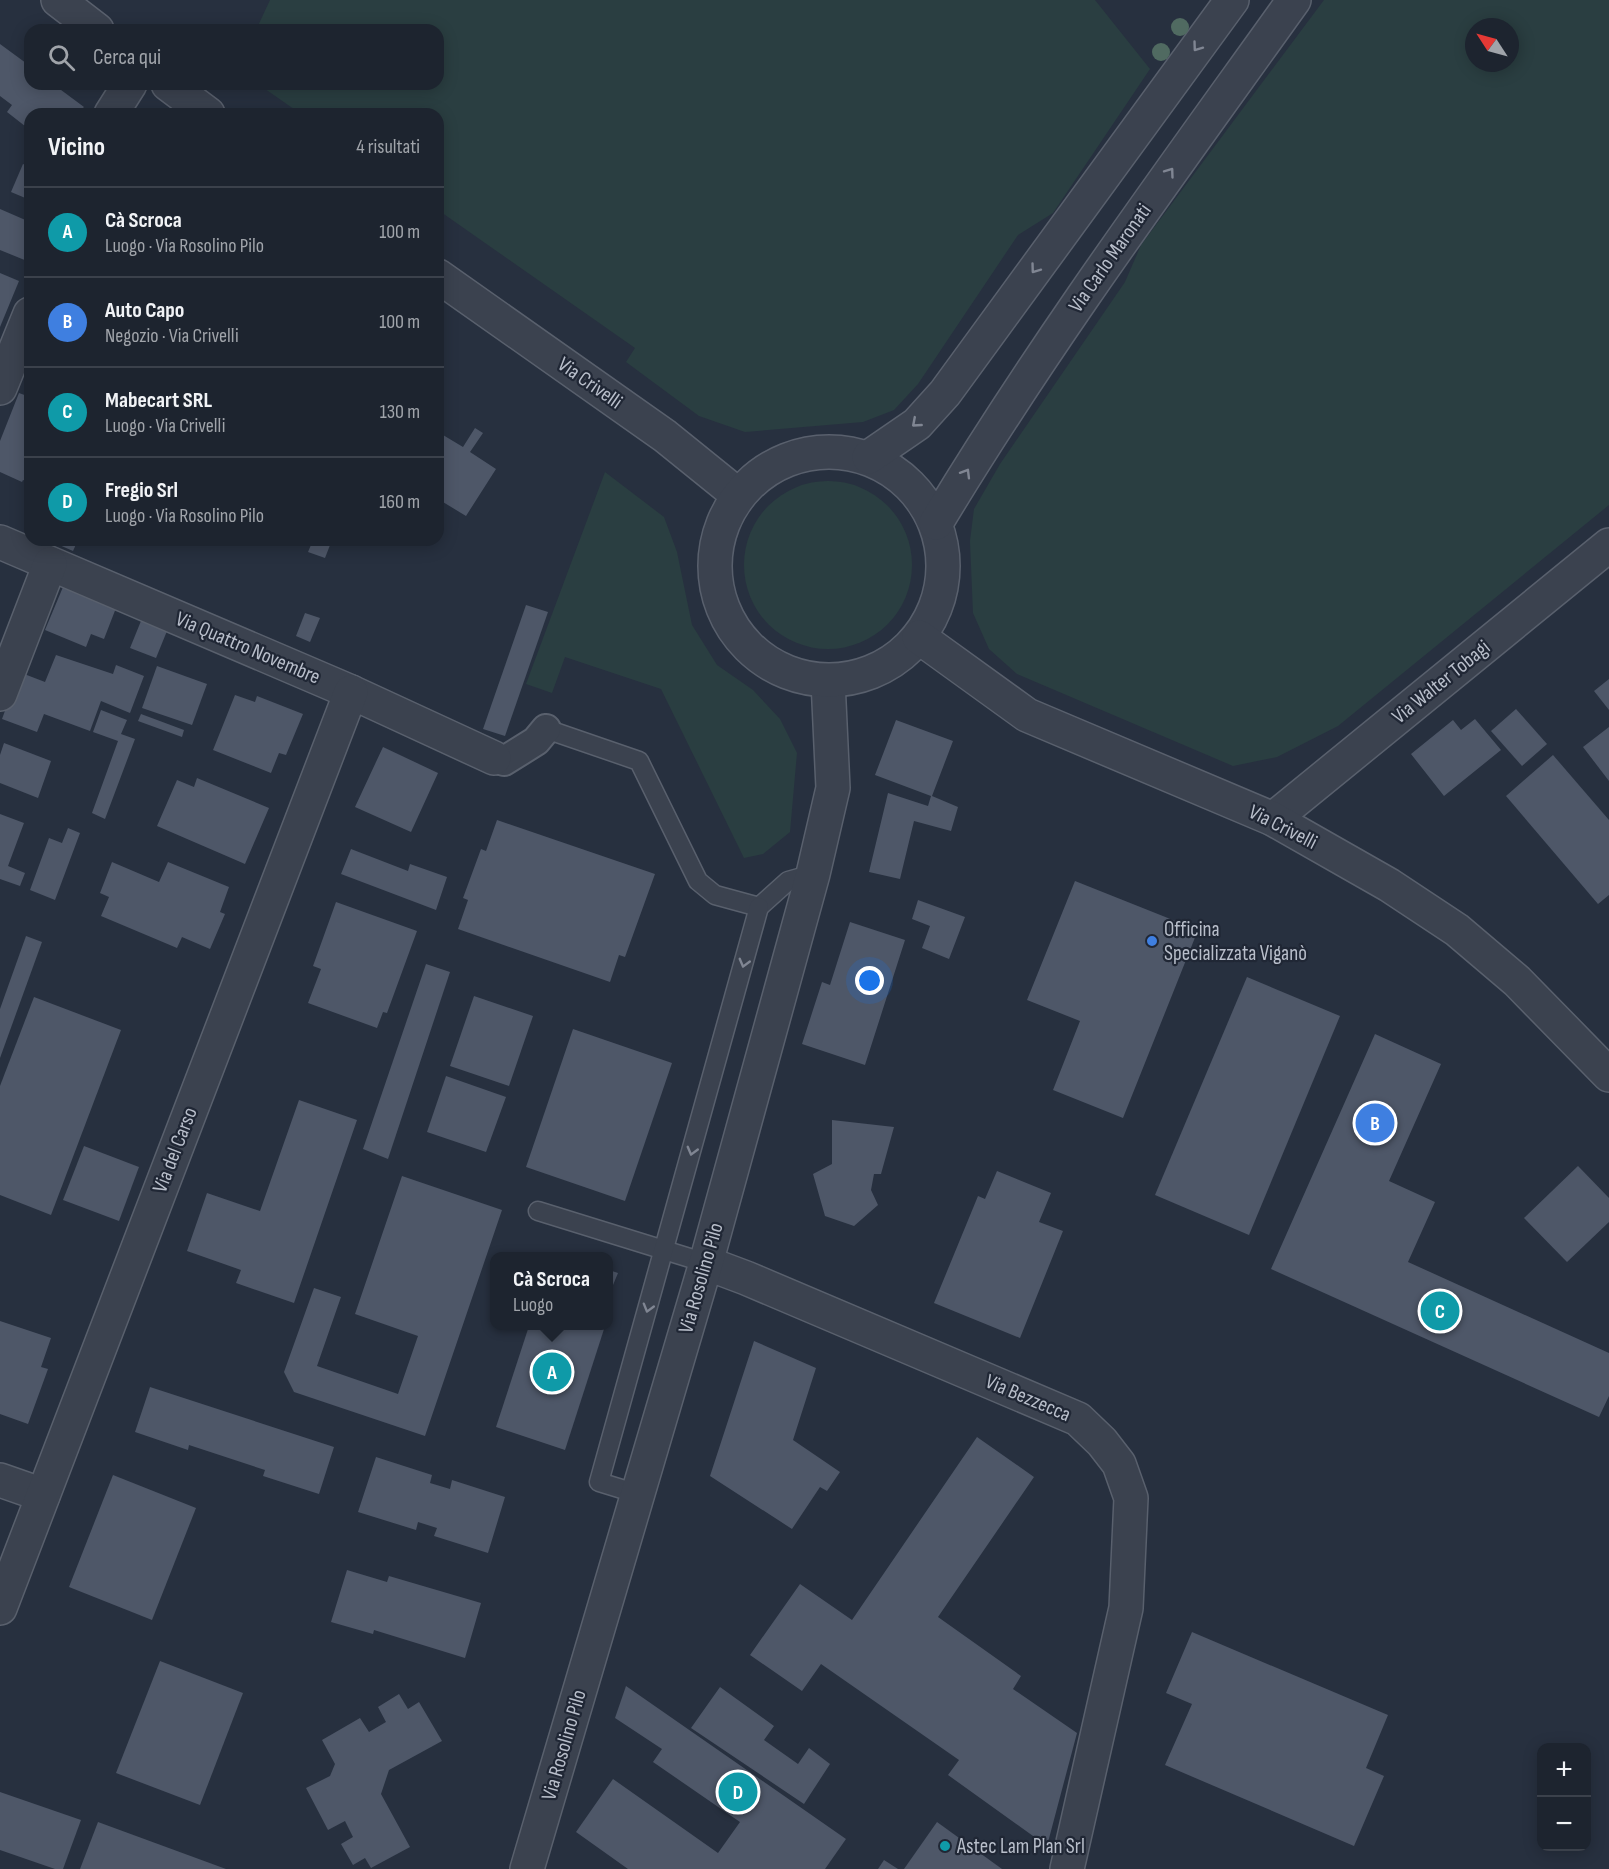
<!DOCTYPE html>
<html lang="it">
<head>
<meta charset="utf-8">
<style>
	:root { --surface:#1d242f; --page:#2a303b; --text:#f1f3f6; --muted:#a0a4aa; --line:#3b414b; --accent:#2563eb }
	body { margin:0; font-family:"Sofia Sans Condensed",sans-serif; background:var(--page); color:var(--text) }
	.controls { position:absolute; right:18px; bottom:18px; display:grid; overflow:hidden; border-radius:12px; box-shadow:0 3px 15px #0003 }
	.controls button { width:54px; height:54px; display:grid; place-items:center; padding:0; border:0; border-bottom:2px solid var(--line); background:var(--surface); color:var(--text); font:30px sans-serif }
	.compass { position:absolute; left:1465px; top:18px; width:54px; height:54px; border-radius:50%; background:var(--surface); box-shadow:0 3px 15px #0003; rotate:306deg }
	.you { position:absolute; left:870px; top:981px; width:21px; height:21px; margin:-15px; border:4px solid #fff; border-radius:50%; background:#1a73e8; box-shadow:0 0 0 9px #1a73e833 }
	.badge { display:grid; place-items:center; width:39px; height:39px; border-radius:50%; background:var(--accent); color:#fff; font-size:20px; font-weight:700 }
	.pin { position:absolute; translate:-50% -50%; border:3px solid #fff; box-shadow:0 2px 6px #0006 }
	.popup { position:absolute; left:490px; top:1252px; width:123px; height:78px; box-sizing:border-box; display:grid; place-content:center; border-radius:12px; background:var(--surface); filter:drop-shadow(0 2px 4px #0005); font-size:20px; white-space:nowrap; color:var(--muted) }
	.popup b { font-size:22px; color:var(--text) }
	.popup::after { content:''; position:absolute; left:50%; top:100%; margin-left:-12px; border:12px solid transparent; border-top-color:var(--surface) }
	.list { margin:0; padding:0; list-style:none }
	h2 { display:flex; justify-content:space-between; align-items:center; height:78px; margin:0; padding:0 24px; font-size:26px }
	h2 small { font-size:20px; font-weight:400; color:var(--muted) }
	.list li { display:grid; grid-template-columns:39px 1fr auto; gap:18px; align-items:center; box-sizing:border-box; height:90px; padding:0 24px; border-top:2px solid var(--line) }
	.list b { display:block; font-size:22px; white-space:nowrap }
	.list p { margin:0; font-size:20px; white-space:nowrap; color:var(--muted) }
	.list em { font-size:20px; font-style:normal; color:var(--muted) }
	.icon { flex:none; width:33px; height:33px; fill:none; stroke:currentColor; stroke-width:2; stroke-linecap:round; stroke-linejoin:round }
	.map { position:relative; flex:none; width:1609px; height:1869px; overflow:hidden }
	.search { position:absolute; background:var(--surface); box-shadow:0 3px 15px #0003; left:24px; top:24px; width:420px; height:66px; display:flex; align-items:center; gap:15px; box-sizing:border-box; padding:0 21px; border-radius:18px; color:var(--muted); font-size:22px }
	.panel { position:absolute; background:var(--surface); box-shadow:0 3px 15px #0003; left:24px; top:108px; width:420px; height:438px; border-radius:18px }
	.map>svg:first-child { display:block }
	.green { fill:#2a3e41; fill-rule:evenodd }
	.building { fill:#4e5768 }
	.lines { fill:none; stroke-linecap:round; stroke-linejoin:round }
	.service-casing { stroke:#59606d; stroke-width:21 }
	.pedestrian-casing { stroke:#59606d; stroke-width:32 }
	.minor-casing { stroke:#59606d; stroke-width:36 }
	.tertiary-casing { stroke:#59606d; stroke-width:36 }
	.service { stroke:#3b424f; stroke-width:18 }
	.pedestrian { stroke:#3b424f; stroke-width:28 }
	.minor { stroke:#3b424f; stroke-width:33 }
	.tertiary { stroke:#3b424f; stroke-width:33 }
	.tree { fill:#506a61 }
	.oneway { stroke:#808693 }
	.shop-dot { fill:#3f7fe0; stroke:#202735; stroke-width:2 }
	.culture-dot { fill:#0f9aa8; stroke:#202735; stroke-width:2 }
	.labels { text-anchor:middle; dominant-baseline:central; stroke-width:4.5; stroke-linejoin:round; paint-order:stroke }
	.street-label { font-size:21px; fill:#b8beca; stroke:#202735 }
	.poi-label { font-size:21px; fill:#b8beca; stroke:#202735; text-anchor:start }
</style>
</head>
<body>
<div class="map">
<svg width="1609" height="1869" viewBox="0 0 1609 1869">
	<rect width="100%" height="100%" fill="#27303f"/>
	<g class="green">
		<path d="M270,0H1095L1150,69L1053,213L1018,235L918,384L894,410L863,422L745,432L699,416L626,362L635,348L438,210V114H301L258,84H438V30H256Z"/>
		<path d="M1324,0H1609V505L1338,726L1277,757L1233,766L1017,674L989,649L973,613L970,541L974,509L1000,464L1125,282L1141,245ZM1474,27H1510V63H1474Z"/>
		<path d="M605,472L664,517L677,552L692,625L717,665L753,690L780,719L797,753L790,832L763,854L744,858L661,689L565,657L552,693L526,684Z"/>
		<circle cx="828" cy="565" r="84"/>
	</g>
	<g class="building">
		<path d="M0,44L30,66V84H53L84,107L81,110L87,114H30V130L7,112L12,105L0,96Z"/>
		<path d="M23,164L30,167V200L11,192Z"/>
		<path d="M0,209L30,222V253L27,261L0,250Z"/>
		<path d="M0,273L19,281L0,327Z"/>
		<path d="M19,393L30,397V482L23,480L22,482L0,472V441Z"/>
		<path d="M475,428L483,433L470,452L496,469L466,516L438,499V432L463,447Z"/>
		<path d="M58,540H78L73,551L57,544Z"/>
		<path d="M313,540H332L325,558L308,552Z"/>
		<path d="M63,587L116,608L104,639L91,634L86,647L45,630Z"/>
		<path d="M526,605L548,612L505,736L483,729Z"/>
		<path d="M305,613L320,618L310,642L296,636Z"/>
		<path d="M141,621L167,631L156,658L130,648Z"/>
		<path d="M56,655L113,674L116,665L144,676L130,713L101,701L90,731L44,714L37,732L2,719L19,672L45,682Z"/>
		<path d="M157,666L207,684L192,725L142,708Z"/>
		<path d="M1609,679V710L1594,691Z"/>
		<path d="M235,695L255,702L257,696L303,714L286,755L279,753L271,773L213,750Z"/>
		<path d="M1516,709L1547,744L1522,766L1491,731Z"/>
		<path d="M101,710L127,720L121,734L135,739L105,819L92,813L118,741L93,732Z"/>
		<path d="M141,714L184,730L182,737L138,721Z"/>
		<path d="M1475,719L1501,750L1444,796L1411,754L1453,720L1461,730Z"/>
		<path d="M896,720L953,741L932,796L958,807L951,831L914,821L900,879L869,872L888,793L928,806L931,796L875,775Z"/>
		<path d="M1609,727V781L1583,747Z"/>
		<path d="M4,743L51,761L38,798L0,783V755Z"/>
		<path d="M383,747L438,773L411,832L355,807Z"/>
		<path d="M1553,755L1609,820V895L1598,904L1506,796Z"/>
		<path d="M197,778L269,808L245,864L157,826L177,780L194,787Z"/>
		<path d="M0,814L24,823L8,866L25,873L20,886L0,879Z"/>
		<path d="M497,820L655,874L625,957L619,955L610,982L458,929L468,900L463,898L481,849L486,851Z"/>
		<path d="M68,828L80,833L55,900L30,890L49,838L62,843Z"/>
		<path d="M351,849L408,871L410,864L447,877L436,910L341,874Z"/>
		<path d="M112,862L159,882L168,862L229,887L220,912L225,914L210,949L182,937L177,948L101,916L109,897L100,893Z"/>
		<path d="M1075,881L1198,930L1123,1118L1053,1090L1080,1021L1027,1000Z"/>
		<path d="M918,900L965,917L949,959L922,948L930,926L912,919Z"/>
		<path d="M336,902L417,931L387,1013L383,1012L377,1028L308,1003L321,969L313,966Z"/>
		<path d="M850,922L905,940L865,1065L802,1044L822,982L830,985Z"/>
		<path d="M26,936L42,942L0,1058V1009Z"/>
		<path d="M426,964L450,972L388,1159L363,1149Z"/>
		<path d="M1247,977L1340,1016L1249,1235L1155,1195Z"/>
		<path d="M474,996L533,1016L509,1086L450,1066Z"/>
		<path d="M34,997L121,1030L51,1215L0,1195V1086Z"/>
		<path d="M573,1029L672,1063L625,1201L526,1167Z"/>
		<path d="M1375,1034L1441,1064L1389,1181L1435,1202L1408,1262L1609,1353V1396L1599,1417L1271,1269Z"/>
		<path d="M446,1076L506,1097L486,1152L427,1132Z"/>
		<path d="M299,1100L357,1120L294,1303L236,1283L241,1270L187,1251L207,1193L260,1211Z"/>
		<path d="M832,1120L894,1127L881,1174H874L871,1190L878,1205L854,1226L825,1216L813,1174L832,1164Z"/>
		<path d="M84,1146L139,1167L119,1221L63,1200Z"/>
		<path d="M1578,1166L1609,1198V1222L1567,1262L1524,1218Z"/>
		<path d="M997,1171L1051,1193L1039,1222L1063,1231L1020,1338L934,1303L978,1196L985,1199Z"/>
		<path d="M402,1176L502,1210L425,1436L294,1392L284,1372L314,1288L341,1297L317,1366L398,1394L418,1336L355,1314Z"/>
		<path d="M609,1270L618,1273L613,1285L609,1283Z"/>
		<path d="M0,1321L51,1338L41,1367L48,1369L28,1424L0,1414Z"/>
		<path d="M529,1326H605L565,1450L496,1427Z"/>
		<path d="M754,1341L816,1368L793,1440L840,1472L827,1491L820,1487L792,1529L710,1476Z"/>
		<path d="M150,1387L334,1447L319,1494L263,1476L265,1470L189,1445L188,1450L135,1432Z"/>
		<path d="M977,1437L1034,1477L938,1617L1021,1676L1013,1689L1077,1733L1047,1846L948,1775L959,1760L821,1664L802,1691L750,1655L800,1584L852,1620Z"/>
		<path d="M376,1457L432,1475L430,1483L450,1489L452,1480L505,1497L488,1553L434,1536L437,1528L418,1522L416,1530L358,1512Z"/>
		<path d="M113,1475L196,1508L152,1620L69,1587Z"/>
		<path d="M347,1570L387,1582L389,1576L481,1603L465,1658L374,1630L373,1634L331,1622Z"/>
		<path d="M1192,1632L1388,1715L1366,1768L1384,1776L1354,1846L1165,1765L1192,1704L1166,1693Z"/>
		<path d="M160,1661L243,1693L200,1805L116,1773Z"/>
		<path d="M626,1686L846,1839L825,1869H628L576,1832L613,1779L718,1853L740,1822L653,1762L662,1749L615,1718Z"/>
		<path d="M720,1687L774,1726L764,1740L798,1764L809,1748L830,1764L804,1804L691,1728Z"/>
		<path d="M399,1694L408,1709L419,1702L442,1741L389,1770L381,1794L410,1847L371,1868L365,1858L353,1865L341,1844L353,1837L345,1821L328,1830L306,1788L330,1776L335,1764L322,1740L360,1718L369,1732L386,1722L378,1707Z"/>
		<path d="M0,1792L81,1820L63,1869H55L0,1850Z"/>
		<path d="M98,1822L226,1869H80Z"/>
		<path d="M937,1822L1002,1869H904Z"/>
		<path d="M884,1860L898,1869H878Z"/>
	</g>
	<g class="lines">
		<g class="service-casing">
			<g id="service">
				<path d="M546,729L639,761L698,881L715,895L759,907L788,881L813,874"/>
				<path d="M538,1211L706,1263"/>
				<path d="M638,1494L599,1482L759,907"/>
			</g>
		</g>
		<g class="pedestrian-casing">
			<path id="pedestrian" d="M494,758L504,761L536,741L546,729"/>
		</g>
		<g class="minor-casing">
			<g id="minor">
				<path d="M111,114L130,84"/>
				<path d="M0,388L30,314"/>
				<path d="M0,542L351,692L494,758"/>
				<path d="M0,694L50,564"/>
				<path d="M1273,819L1609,545"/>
				<path d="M706,1263L746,1278L1078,1419L1102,1442L1119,1464L1131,1498L1126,1608L1067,1869"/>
				<path d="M0,1480L43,1495"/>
				<path d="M0,1608L351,692"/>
				<path d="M527,1869L706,1263L813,874L833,788L828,681"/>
			</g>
		</g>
		<g class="tertiary-casing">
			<g id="tertiary">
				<path d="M58,0L97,30"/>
				<path d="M168,84L208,114"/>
				<path d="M438,276L665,436L738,495"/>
				<circle cx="829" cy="566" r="114"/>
				<path d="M869,457L917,424L945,393L1232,0"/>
				<path d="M936,523C1045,342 1171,172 1294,0"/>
				<path d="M919,637L1027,715L1273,819L1389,885L1457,930L1517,981L1609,1075"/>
			</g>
		</g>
		<use href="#service" class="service"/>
		<use href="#pedestrian" class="pedestrian"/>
		<use href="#minor" class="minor"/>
		<use href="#tertiary" class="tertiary"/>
	</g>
	<g class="tree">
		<circle cx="1180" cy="27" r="9"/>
		<circle cx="1161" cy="52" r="9"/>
	</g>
	<defs><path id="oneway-chevron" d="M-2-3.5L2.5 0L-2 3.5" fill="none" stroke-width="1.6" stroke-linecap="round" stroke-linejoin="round" transform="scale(1.5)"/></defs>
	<g class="oneway">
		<use href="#oneway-chevron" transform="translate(1197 47) rotate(126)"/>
		<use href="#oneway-chevron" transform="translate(1170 172) rotate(-54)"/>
		<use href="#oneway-chevron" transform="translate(1035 269) rotate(126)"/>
		<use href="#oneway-chevron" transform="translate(916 423) rotate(139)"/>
		<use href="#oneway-chevron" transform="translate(966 473) rotate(-59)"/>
		<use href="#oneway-chevron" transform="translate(744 963) rotate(105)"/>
		<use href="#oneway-chevron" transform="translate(692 1151) rotate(105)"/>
		<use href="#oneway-chevron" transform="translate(648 1308) rotate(106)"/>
	</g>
	<circle class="shop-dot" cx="1152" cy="941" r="6"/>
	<circle class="culture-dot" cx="945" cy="1846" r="6"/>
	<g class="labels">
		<g class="street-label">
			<text transform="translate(1110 258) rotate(-55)">Via Carlo Maronati</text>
			<text transform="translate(590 383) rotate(35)">Via Crivelli</text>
			<text transform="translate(248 648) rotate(23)">Via Quattro Novembre</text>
			<text transform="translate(1441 682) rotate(-39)">Via Walter Tobagi</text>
			<text transform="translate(1283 827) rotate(27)">Via Crivelli</text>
			<text transform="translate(175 1150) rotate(-69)">Via del Carso</text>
			<text transform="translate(701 1278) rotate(-74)">Via Rosolino Pilo</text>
			<text transform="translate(1028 1398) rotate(23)">Via Bezzecca</text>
			<text transform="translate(564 1745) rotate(-74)">Via Rosolino Pilo</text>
		</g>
		<g class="poi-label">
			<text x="1164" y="929">Officina<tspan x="1164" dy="24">Specializzata Viganò</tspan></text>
			<text x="957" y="1846">Astec Lam Plan Srl</text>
		</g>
	</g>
</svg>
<div class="controls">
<button>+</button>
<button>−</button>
</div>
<svg class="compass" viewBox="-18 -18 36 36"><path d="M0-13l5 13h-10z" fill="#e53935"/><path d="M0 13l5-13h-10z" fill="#a0a4aa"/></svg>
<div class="you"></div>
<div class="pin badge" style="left:552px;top:1372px;background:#0f9aa8">A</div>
<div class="popup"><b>Cà Scroca</b>Luogo</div>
<div class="pin badge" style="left:1375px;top:1123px;background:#3f7fe0">B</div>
<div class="pin badge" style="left:1440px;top:1311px;background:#0f9aa8">C</div>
<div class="pin badge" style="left:738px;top:1792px;background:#0f9aa8">D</div>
<div class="search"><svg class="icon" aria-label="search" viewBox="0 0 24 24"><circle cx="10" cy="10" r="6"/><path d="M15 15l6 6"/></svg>Cerca qui</div>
<section class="panel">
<h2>Vicino<small>4 risultati</small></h2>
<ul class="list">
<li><span class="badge" style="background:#0f9aa8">A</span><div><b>Cà Scroca</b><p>Luogo · Via Rosolino Pilo</p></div><em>100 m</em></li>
<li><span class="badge" style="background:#3f7fe0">B</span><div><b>Auto Capo</b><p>Negozio · Via Crivelli</p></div><em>100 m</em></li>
<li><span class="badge" style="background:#0f9aa8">C</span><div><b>Mabecart SRL</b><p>Luogo · Via Crivelli</p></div><em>130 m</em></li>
<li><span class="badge" style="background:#0f9aa8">D</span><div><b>Fregio Srl</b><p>Luogo · Via Rosolino Pilo</p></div><em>160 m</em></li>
</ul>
</section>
</div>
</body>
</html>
